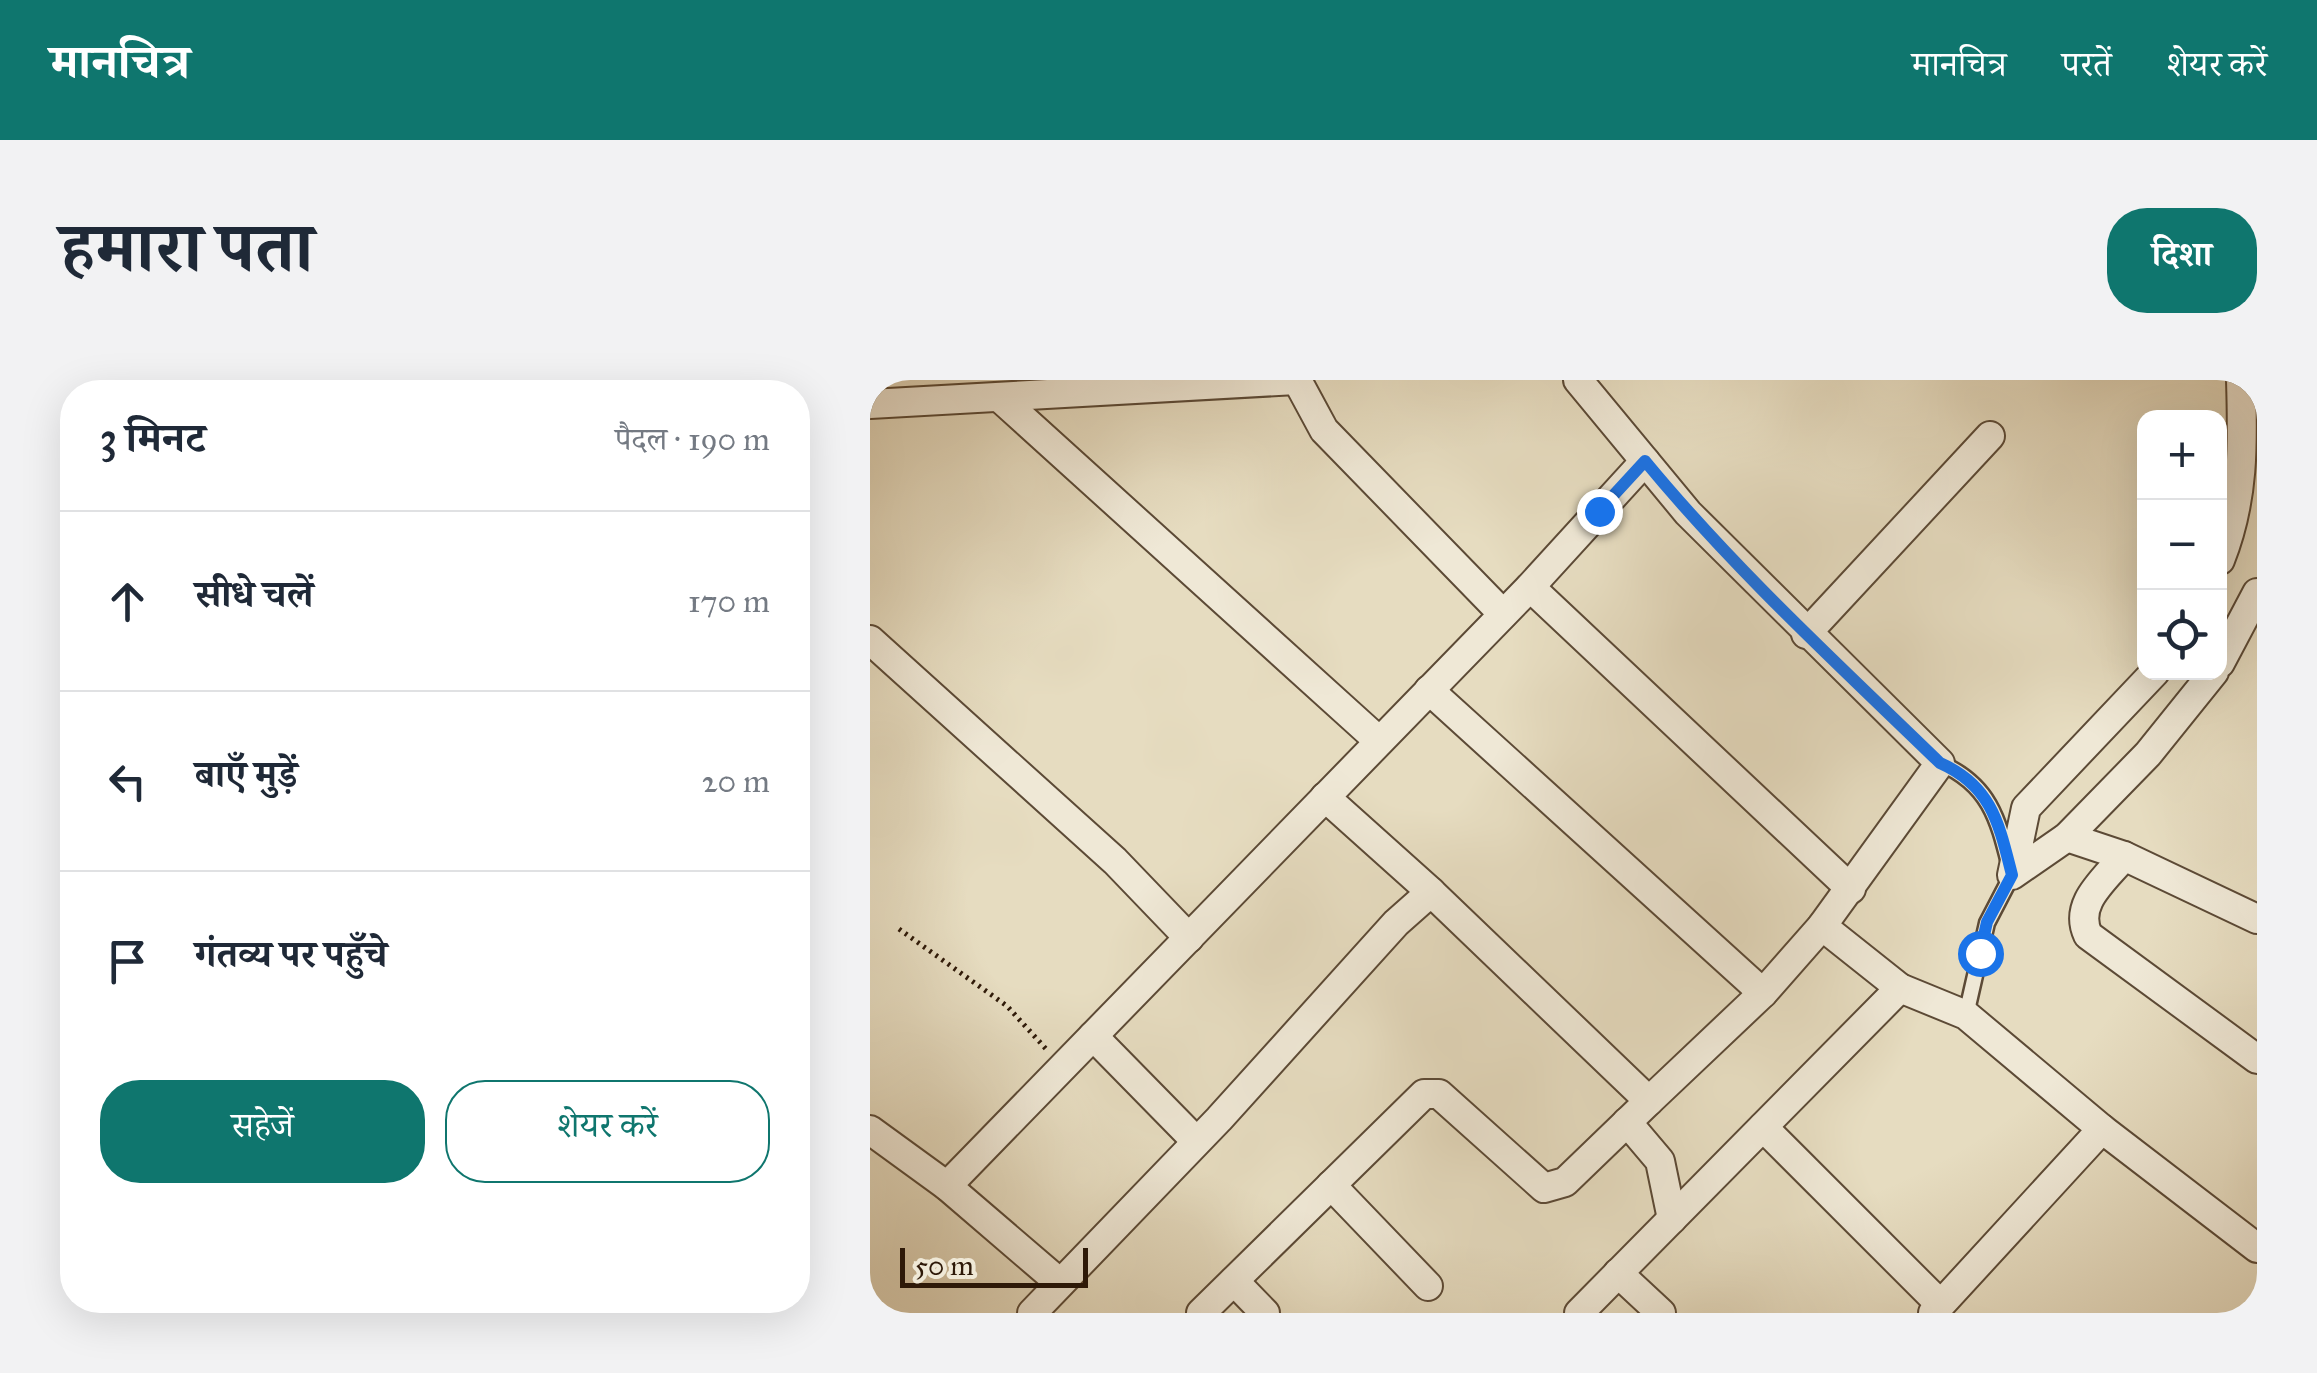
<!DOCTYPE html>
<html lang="hi">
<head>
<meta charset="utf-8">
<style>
	:root { --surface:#fff; --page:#f2f2f3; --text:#1f2937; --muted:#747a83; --line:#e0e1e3; --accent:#0f766e }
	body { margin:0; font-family:"IM FELL Great Primer","Noto Serif Devanagari",serif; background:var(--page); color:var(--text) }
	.controls { position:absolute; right:30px; top:30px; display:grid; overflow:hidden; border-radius:20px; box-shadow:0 10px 40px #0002 }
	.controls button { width:90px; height:90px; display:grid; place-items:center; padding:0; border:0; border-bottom:2px solid var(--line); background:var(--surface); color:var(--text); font:50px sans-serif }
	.scale { position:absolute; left:30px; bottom:25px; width:188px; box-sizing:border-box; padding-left:10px; border:5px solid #2e1908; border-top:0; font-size:28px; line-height:35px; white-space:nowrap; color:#2e1908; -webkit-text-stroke:8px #efe8d6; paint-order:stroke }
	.stop { position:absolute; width:30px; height:30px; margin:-22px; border:8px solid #1a73e8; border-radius:50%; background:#fff }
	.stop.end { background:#1a73e8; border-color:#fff; box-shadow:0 2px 10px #0008 }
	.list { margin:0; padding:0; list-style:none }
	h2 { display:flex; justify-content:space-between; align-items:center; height:130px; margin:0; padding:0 40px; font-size:42px }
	h2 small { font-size:32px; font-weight:400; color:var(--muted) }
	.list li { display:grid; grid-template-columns:65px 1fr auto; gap:30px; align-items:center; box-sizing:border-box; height:180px; padding:0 40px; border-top:2px solid var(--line) }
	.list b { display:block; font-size:38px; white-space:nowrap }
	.list em { font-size:32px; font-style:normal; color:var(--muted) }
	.actions { display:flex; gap:20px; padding:30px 40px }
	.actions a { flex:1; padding:22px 0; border:2px solid var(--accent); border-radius:40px; text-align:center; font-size:35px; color:var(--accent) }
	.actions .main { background:var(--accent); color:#fff }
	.icon { flex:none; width:55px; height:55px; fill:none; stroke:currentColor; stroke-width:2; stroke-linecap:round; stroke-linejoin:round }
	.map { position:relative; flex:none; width:1387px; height:933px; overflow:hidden; border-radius:40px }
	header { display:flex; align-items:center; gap:60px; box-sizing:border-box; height:140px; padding:0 50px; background:var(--accent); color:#fff }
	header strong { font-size:48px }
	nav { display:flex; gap:55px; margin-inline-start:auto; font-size:35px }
	.intro { display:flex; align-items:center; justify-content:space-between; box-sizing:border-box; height:240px; padding:0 60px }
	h1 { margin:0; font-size:70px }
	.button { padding:25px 45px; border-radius:40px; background:var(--accent); color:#fff; font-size:35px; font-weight:700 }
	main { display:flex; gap:60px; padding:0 60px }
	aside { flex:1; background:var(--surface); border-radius:40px; box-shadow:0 10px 40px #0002 }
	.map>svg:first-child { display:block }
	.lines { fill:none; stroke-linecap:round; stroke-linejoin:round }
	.lane-casing { stroke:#5c4a36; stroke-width:19 }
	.street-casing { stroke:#5c4a36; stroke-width:32 }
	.path { stroke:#2e1908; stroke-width:5; stroke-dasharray:2.5 5; stroke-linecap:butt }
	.lane { stroke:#efe8d6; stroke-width:14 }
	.street { stroke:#efe8d6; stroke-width:28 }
	.route { stroke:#1a73e8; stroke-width:12 }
</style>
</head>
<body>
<header>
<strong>मानचित्र</strong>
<nav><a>मानचित्र</a><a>परतें</a><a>शेयर करें</a></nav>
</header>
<div class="intro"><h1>हमारा पता</h1><a class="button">दिशा</a></div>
<main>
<aside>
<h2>3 मिनट<small>पैदल · 190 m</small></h2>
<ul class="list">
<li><svg class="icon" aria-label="ahead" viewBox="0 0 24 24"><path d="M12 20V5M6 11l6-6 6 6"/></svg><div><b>सीधे चलें</b></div><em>170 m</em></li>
<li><svg class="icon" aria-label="left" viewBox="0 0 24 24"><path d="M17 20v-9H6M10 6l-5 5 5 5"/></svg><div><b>बाएँ मुड़ें</b></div><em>20 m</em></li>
<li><svg class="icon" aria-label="arrive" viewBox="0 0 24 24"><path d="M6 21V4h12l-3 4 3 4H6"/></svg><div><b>गंतव्य पर पहुँचे</b></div></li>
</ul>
<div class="actions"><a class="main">सहेजें</a><a>शेयर करें</a></div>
</aside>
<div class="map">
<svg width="1387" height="933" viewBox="0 0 1387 933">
	<rect width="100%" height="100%" fill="#e6dcc0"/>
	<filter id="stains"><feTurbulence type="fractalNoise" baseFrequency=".002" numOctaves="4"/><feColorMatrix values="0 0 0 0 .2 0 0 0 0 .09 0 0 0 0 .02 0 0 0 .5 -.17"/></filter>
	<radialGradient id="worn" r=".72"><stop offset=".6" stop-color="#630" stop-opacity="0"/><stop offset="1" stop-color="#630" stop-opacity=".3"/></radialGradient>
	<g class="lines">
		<g class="lane-casing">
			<path id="lane" d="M1070,383C1123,406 1129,444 1142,495L1117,543L1096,635"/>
		</g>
		<g class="street-casing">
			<g id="street">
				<path d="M427,0L454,50L633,234"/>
				<path d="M129,17L509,361"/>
				<path d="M0,24L426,0"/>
				<path d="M1350,180C1374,120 1373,64 1371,0"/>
				<path d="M660,207L981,509"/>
				<path d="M936,254L1120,56"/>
				<path d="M0,260L245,481L319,558"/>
				<path d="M1350,283L1387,213"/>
				<path d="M1285,292L1156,428L1142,495L1197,457L1278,374L1344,292"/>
				<path d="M559,310L893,613"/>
				<path d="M455,417L561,512"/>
				<path d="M1197,457L1254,476L1387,539"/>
				<path d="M1254,476C1235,500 1203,523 1218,555L1387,679"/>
				<path d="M952,546L1030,608L1096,635L1232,749L1387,868"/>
				<path d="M223,656L326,761"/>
				<path d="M757,742L790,781L802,839"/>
				<path d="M893,747L1070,924"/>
				<path d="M0,750L77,806L190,903"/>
				<path d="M461,805L558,906"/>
				<path d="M77,806L660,207L775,81"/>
				<path d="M748,893L791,933"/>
				<path d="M364,901L395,933"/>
				<path d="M162,933L349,739L526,543L561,512L779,721L893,613L952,546L1070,383L818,133L708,0"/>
				<path d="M331,933L554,714H569L674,808L695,802L779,721"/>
				<path d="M709,933L1030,608"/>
				<path d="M1063,933L1232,749"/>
			</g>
		</g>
		<path class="path" d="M29,549L137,626L177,670"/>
		<use href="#lane" class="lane"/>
		<use href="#street" class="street"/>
	</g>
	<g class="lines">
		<path class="route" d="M729,131L775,81C865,190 969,285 1070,383C1122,406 1129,444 1142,495L1117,542L1110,573"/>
	</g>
	<rect width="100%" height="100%" filter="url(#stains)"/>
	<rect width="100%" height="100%" fill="url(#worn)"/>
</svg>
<div class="controls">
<button>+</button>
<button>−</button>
<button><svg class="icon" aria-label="locate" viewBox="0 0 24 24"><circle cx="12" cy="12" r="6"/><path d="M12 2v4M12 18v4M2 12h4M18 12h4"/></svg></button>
</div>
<div class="scale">50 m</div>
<div class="stop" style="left:1110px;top:573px"></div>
<div class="stop end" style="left:729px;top:131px"></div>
</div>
</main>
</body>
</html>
